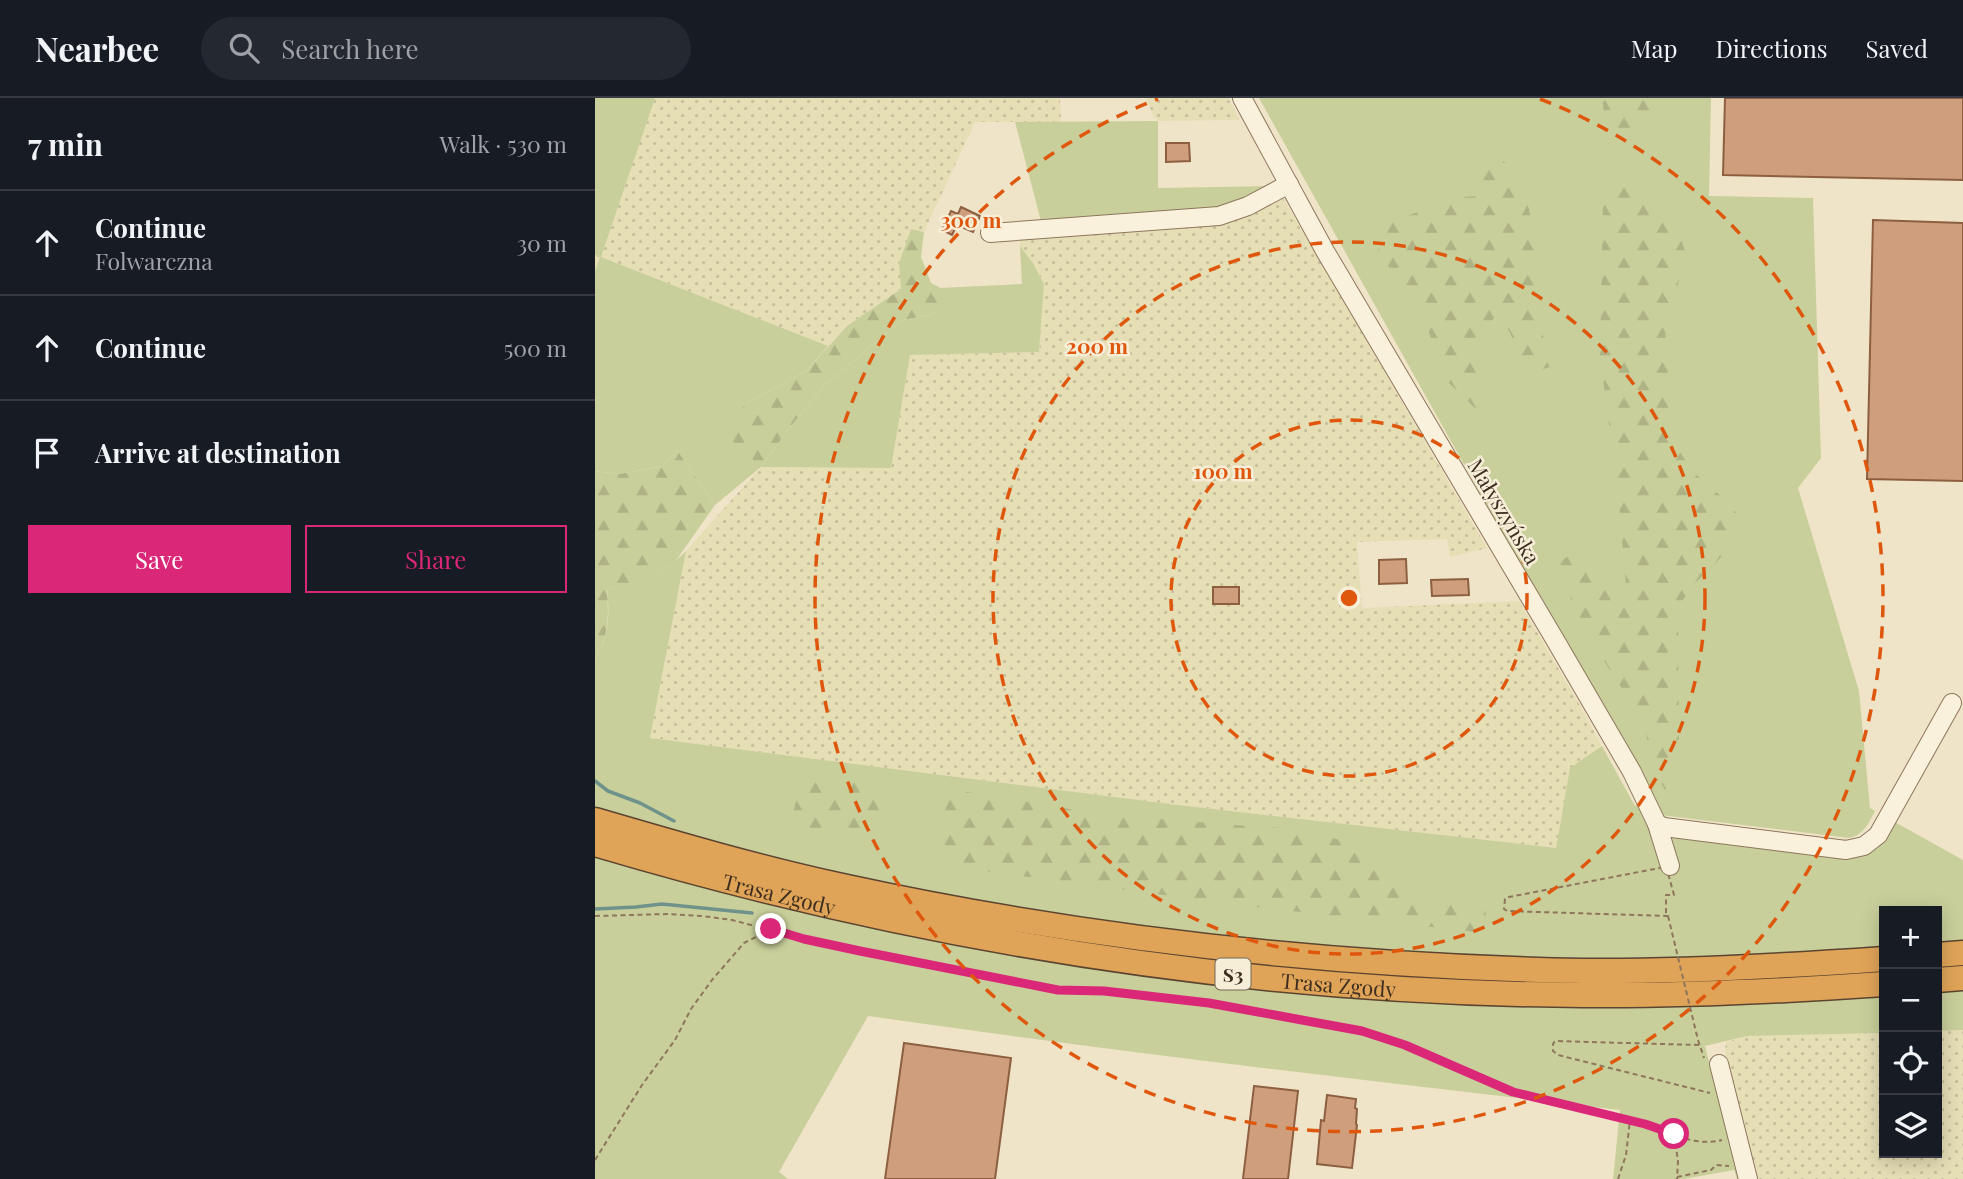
<!DOCTYPE html>
<html lang="en">
<head>
<meta charset="utf-8">
<style>
	:root { --surface:#171b24; --page:#242831; --text:#f1f3f6; --muted:#9ea1a6; --line:#363941; --accent:#db2777 }
	body { margin:0; font-family:"Playfair Display",serif; background:var(--page); color:var(--text) }
	.controls { position:absolute; right:21px; bottom:21px; display:grid; overflow:hidden; border-radius:0px; box-shadow:0 4px 18px #0003 }
	.controls button { width:63px; height:63px; display:grid; place-items:center; padding:0; border:0; border-bottom:2px solid var(--line); background:var(--surface); color:var(--text); font:35px sans-serif }
	.stop { position:absolute; width:21px; height:21px; margin:-16px; border:5px solid #db2777; border-radius:50%; background:#fff }
	.stop.end { background:#db2777; border-color:#fff; box-shadow:0 2px 7px #0008 }
	.list { margin:0; padding:0; list-style:none }
	h2 { display:flex; justify-content:space-between; align-items:center; height:91px; margin:0; padding:0 28px; font-size:30px }
	h2 small { font-size:23px; font-weight:400; color:var(--muted) }
	.list li { display:grid; grid-template-columns:46px 1fr auto; gap:21px; align-items:center; box-sizing:border-box; height:105px; padding:0 28px; border-top:2px solid var(--line) }
	.list b { display:block; font-size:26px; white-space:nowrap }
	.list p { margin:0; font-size:23px; white-space:nowrap; color:var(--muted) }
	.list em { font-size:23px; font-style:normal; color:var(--muted) }
	.actions { display:flex; gap:14px; padding:21px 28px }
	.actions a { flex:1; padding:16px 0; border:2px solid var(--accent); border-radius:0px; text-align:center; font-size:24px; color:var(--accent) }
	.actions .main { background:var(--accent); color:#fff }
	.icon { flex:none; width:38px; height:38px; fill:none; stroke:currentColor; stroke-width:2; stroke-linecap:round; stroke-linejoin:round }
	.map { position:relative; flex:none; width:1368px; height:1081px; overflow:hidden }
	header { display:flex; align-items:center; gap:42px; box-sizing:border-box; height:98px; padding:0 35px; background:var(--surface); border-bottom:2px solid var(--line) }
	header strong { font-size:33px }
	nav { display:flex; gap:38px; margin-inline-start:auto; font-size:24px }
	.search { width:490px; height:63px; background:var(--page); display:flex; align-items:center; gap:18px; box-sizing:border-box; padding:0 24px; border-radius:38px; color:var(--muted); font-size:26px }
	main { display:flex }
	aside { flex:1; background:var(--surface) }
	.map>svg:first-child { display:block }
	.farmland { fill:url(#farmland-dots) }
	.green { fill:#c9cf9b }
	.forest { fill:url(#forest-firs) }
	.lines { fill:none; stroke-linecap:round; stroke-linejoin:round }
	.stream { stroke:#6f938a; stroke-width:3.5 }
	.building { fill:#cf9f7d; stroke:#8d5f41; stroke-width:2 }
	.minor-casing { stroke:#8d765c; stroke-width:20 }
	.highway-casing { stroke:#5b4430; stroke-width:27 }
	.path { stroke:#8d765c; stroke-width:2; stroke-dasharray:5 3.5; stroke-linecap:butt }
	.minor { stroke:#faf1dc; stroke-width:18 }
	.highway { stroke:#e0a458; stroke-width:24 }
	.path-bridge { stroke:#8d765c; stroke-width:2; stroke-dasharray:5 3.5; stroke-linecap:butt }
	.route { stroke:#db2777; stroke-width:9 }
	.ring { fill:none; stroke:#df570d; stroke-width:3.5; stroke-dasharray:12 9 }
	.labels { text-anchor:middle; dominant-baseline:central; stroke-width:5; stroke-linejoin:round; paint-order:stroke }
	.shield { fill:#f7eed8; stroke:#756857; stroke-width:2 }
	.shield-label { font-size:19px; font-weight:bold; fill:#3d2e20 }
	.street-label { font-size:21px; fill:#3d2e20; stroke:#f7eed8 }
	.centre { fill:#df570d; stroke:#f7eed8; stroke-width:3.5 }
	.ring-label { font-size:21px; text-anchor:middle; font-weight:bold; fill:#df570d; stroke:#f7eed8; stroke-width:5; stroke-linejoin:round; paint-order:stroke }
</style>
</head>
<body>
<header>
<strong>Nearbee</strong>
<div class="search"><svg class="icon" aria-label="search" viewBox="0 0 24 24"><circle cx="10" cy="10" r="6"/><path d="M15 15l6 6"/></svg>Search here</div>
<nav><a>Map</a><a>Directions</a><a>Saved</a></nav>
</header>
<main>
<aside>
<h2>7 min<small>Walk · 530 m</small></h2>
<ul class="list">
<li><svg class="icon" aria-label="ahead" viewBox="0 0 24 24"><path d="M12 20V5M6 11l6-6 6 6"/></svg><div><b>Continue</b><p>Folwarczna</p></div><em>30 m</em></li>
<li><svg class="icon" aria-label="ahead" viewBox="0 0 24 24"><path d="M12 20V5M6 11l6-6 6 6"/></svg><div><b>Continue</b></div><em>500 m</em></li>
<li><svg class="icon" aria-label="arrive" viewBox="0 0 24 24"><path d="M6 21V4h12l-3 4 3 4H6"/></svg><div><b>Arrive at destination</b></div></li>
</ul>
<div class="actions"><a class="main">Save</a><a>Share</a></div>
</aside>
<div class="map">
<svg width="1368" height="1081" viewBox="0 0 1368 1081">
	<defs>
		<pattern id="farmland-dots" width="8" height="8" patternUnits="userSpaceOnUse" patternTransform="scale(1.75)"><rect width="8" height="8" fill="#e6deb5"/><path d="M2 2h.1M6 6h.1" fill="none" stroke="#c6bf9b" stroke-width="1.8" stroke-linecap="round"/></pattern>
		<pattern id="forest-firs" width="22" height="20" patternUnits="userSpaceOnUse" patternTransform="scale(1.75)"><rect width="22" height="20" fill="#c9cf9b"/><path d="M5 1l3.5 6h-7zM16 11l3.5 6h-7z" fill="#aeb285"/></pattern>
	</defs>
	<rect width="100%" height="100%" fill="#f0e4c8"/>
	<g class="farmland">
		<path d="M60,0H465L466,24H380L329,134L316,131L304,165L306,191L252,228L233,248L6,159L0,174V157L5,158Z"/>
		<path d="M551,0H633L645,22L563,23L558,17Z"/>
		<path d="M681,88L892,450L855,459L852,441L762,444L767,510L924,503L984,606L1007,648L975,671L961,750L583,707L55,640L91,453L166,369L296,370L315,257L444,254L449,186L438,165L425,148V136Z"/>
		<path d="M1368,932V1081H1157L1129,967L1131,944L1152,938L1289,935V1055H1342V933Z"/>
	</g>
	<g class="green">
		<path d="M0,0H60L6,159L233,248L211,273L151,306L166,369L195,329L230,287L307,222L336,217L360,198L344,190L427,186L425,148L438,165L449,186L444,254L315,257L296,370L166,369L120,407L82,352L68,368L24,376L0,373V174L5,159L0,157Z"/>
		<path d="M664,0H1116L1114,98L1218,100L1226,360L1203,390L1264,593L1275,710L1280,713C1273,726 1269,737 1254,740L1065,717Z"/>
		<path d="M563,23V90L681,88L645,108L447,127L420,24Z"/>
		<path d="M91,453L55,640L583,707L961,750L975,670L1007,648L1040,708L1046,706L1058,732L1256,760C1285,754 1285,749 1298,723L1368,762V932L1342,933V813H1289V935L1152,938L1110,948L1123,1001L1128,1002L1148,1081H1142L1139,1072L1089,1081H1018L1025,1012C774,983 524,954 273,918L184,1074L193,1081H0V561C14,539 15,516 12,491C43,483 68,477 91,453Z"/>
	</g>
	<g class="forest">
		<path d="M1007,0H1077L1073,12L1050,30L1028,42L1011,30Z"/>
		<path d="M900,55L921,75L934,111L943,161L941,217L958,268L942,273L925,263L916,237L904,213L890,232L885,276L890,311H881L852,283L834,235L817,200L783,154L787,127L865,99L888,98L887,81Z"/>
		<path d="M1029,78L1043,82L1077,116L1090,153L1082,191L1070,232L1074,276L1078,343L1097,373L1126,398L1147,421L1143,438L1121,465L1100,485L1083,509L1084,670L1070,692L1057,667L1050,631L1031,597L982,521L964,464L977,456L1002,481L1031,489L1024,404L1005,258L1008,101Z"/>
		<path d="M316,131L329,134L326,159L336,185L361,198L336,217L307,222L230,287L195,329L166,369L127,334L151,306L211,273L252,228L306,191L304,165Z"/>
		<path d="M82,352L120,407L80,464L50,482L12,491C14,517 14,539 0,561V373L24,376L68,368Z"/>
		<path d="M240,678L273,686L287,712L277,734L265,741L219,733L198,720C201,691 210,680 240,678Z"/>
		<path d="M372,694L493,714L624,726L686,730L762,745L790,782L837,803H891L890,835L652,808L358,769L350,749L346,722L354,701Z"/>
	</g>
	<g class="lines">
		<g class="stream">
			<path d="M0,683L13,693L45,705L79,723"/>
			<path d="M0,811L41,809L67,806L157,815"/>
		</g>
	</g>
	<g class="building">
		<path d="M1130,0H1368V82L1128,77Z"/>
		<path d="M571,45H594L595,63L571,64Z"/>
		<path d="M366,109L385,118L378,134L362,127L357,137L347,132L356,113L363,116Z"/>
		<path d="M1278,122L1368,125V383L1272,381Z"/>
		<path d="M811,461L812,485L784,486V462Z"/>
		<path d="M873,481L874,497L837,498L836,482Z"/>
		<rect x="618" y="489" width="26" height="17"/>
		<path d="M309,945L416,960L400,1081H290Z"/>
		<path d="M659,988L703,993L693,1081H648Z"/>
		<path d="M732,997L761,1001L760,1010L762,1011L761,1026L762,1027L757,1070L722,1066L726,1022L729,1023Z"/>
	</g>
	<g class="lines">
		<g class="minor-casing">
			<g id="minor">
				<path d="M647,0L730,153L959,540L1037,674L1062,726L1075,768"/>
				<path d="M395,135L624,118L653,108L694,86"/>
				<path d="M1062,726L1069,729L1251,752L1269,748L1283,737L1357,605"/>
				<path d="M1124,966L1153,1081"/>
			</g>
		</g>
		<g class="highway-casing">
			<g id="highway">
				<path d="M0,722C82,746 164,770 247,788C490,841 739,868 988,873C1088,874 1189,868 1289,861"/>
				<path id="s1" d="M0,746C320,841 654,895 988,897C1088,898 1189,893 1289,886"/>
				<path d="M1342,857L1368,855"/>
				<path d="M1342,882L1368,880"/>
			</g>
		</g>
		<g class="path">
			<path d="M1075,768L1073,775L1079,797H1071V815L1073,818L912,813L909,811L910,801L914,799Z"/>
			<path d="M0,818L73,816L107,818L137,822L209,841L265,853L463,892L509,893L614,905L767,933L810,947L918,994L1035,1022"/>
			<path d="M1103,942L1109,960"/>
			<path d="M1104,947L960,943L958,946V953L963,957L1115,995"/>
			<path d="M1079,1037L1083,1063L1082,1081"/>
			<path d="M0,1062L47,987L80,942L96,911L117,882L149,845L175,832"/>
			<path d="M1082,1079L1116,1072L1121,1067L1134,1068"/>
			<path d="M1023,1081L1031,1057L1035,1022C1064,1030 1098,1050 1127,1042"/>
		</g>
		<use href="#minor" class="minor"/>
		<use href="#highway" class="highway"/>
		<path class="path-bridge" d="M1073,818L1103,942"/>
	</g>
	<g class="lines">
		<path class="route" d="M176,831L209,841L265,853L463,892L509,893L614,905L767,933L810,947L918,994L1050,1026L1079,1036"/>
	</g>
	<g class="ring">
		<circle cx="754" cy="500" r="178"/>
		<circle cx="754" cy="500" r="356"/>
		<path d="M945 1A534 534 0 1 1 563 1"/>
	</g>
	<g class="labels">
		<rect class="shield" x="620.5" y="860.5" width="35" height="31" rx="5"/>
		<g class="shield-label">
			<text x="638" y="876">S3</text>
		</g>
		<g class="street-label">
			<text transform="translate(910 413) rotate(59)">Małyszyńska</text>
			<text stroke="none"><textPath href="#s1" startOffset="191">Trasa Zgody</textPath></text>
			<text stroke="none"><textPath href="#s1" startOffset="758">Trasa Zgody</textPath></text>
		</g>
	</g>
	<circle cx="754" cy="500" r="10" class="centre"/>
	<g class="ring-label">
		<text x="376" y="130">300 m</text>
		<text x="502" y="256">200 m</text>
		<text x="628" y="381">100 m</text>
	</g>
</svg>
<div class="controls">
<button>+</button>
<button>−</button>
<button><svg class="icon" aria-label="locate" viewBox="0 0 24 24"><circle cx="12" cy="12" r="6"/><path d="M12 2v4M12 18v4M2 12h4M18 12h4"/></svg></button>
<button><svg class="icon" aria-label="layers" viewBox="0 0 24 24"><path d="M12 4l9 5-9 5-9-5zM3 14l9 5 9-5"/></svg></button>
</div>
<div class="stop" style="left:1079px;top:1036px"></div>
<div class="stop end" style="left:176px;top:831px"></div>
</div>
</main>
</body>
</html>
